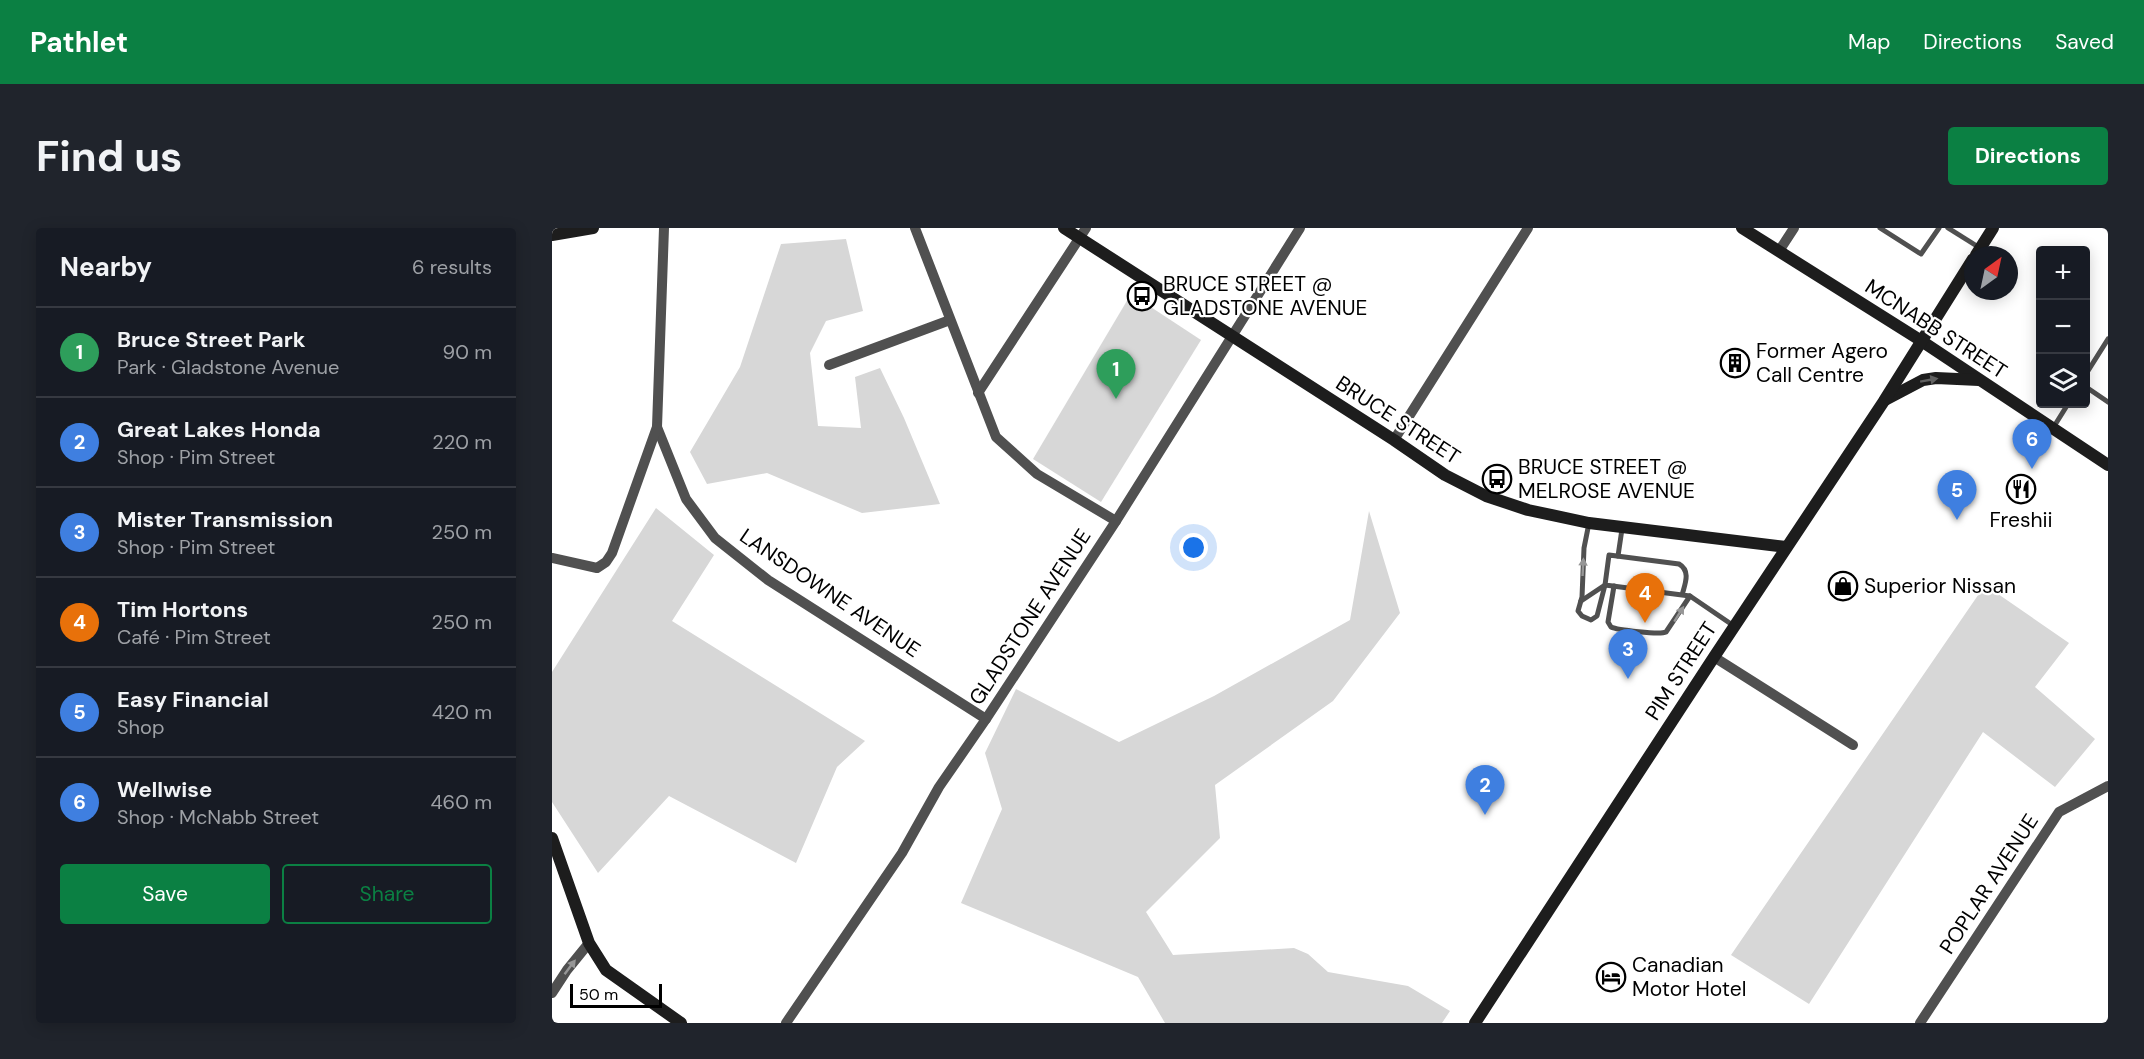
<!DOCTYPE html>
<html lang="en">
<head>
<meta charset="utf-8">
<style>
	:root { --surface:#171b24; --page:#20242c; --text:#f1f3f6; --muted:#9ea1a6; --line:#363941; --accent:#0b8043 }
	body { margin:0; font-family:"DM Sans",sans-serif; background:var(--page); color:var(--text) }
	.controls { position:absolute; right:18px; top:18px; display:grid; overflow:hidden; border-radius:6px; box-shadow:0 3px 15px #0003 }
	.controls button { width:54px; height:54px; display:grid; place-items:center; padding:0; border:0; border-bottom:2px solid var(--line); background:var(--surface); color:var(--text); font:30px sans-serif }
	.compass { position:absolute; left:1412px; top:18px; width:54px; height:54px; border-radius:50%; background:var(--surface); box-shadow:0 3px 15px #0003; rotate:33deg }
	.scale { position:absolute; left:18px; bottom:15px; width:92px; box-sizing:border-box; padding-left:6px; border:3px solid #000; border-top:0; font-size:16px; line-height:21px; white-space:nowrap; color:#000; -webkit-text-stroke:4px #fff; paint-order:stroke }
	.you { position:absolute; left:642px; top:320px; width:21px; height:21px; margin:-15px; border:4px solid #fff; border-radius:50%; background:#1a73e8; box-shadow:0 0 0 9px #1a73e833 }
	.badge { display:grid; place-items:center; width:39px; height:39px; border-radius:50%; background:var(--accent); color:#fff; font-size:20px; font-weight:700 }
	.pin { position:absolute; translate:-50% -50px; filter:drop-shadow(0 2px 3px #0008) }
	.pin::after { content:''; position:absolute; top:32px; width:21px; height:18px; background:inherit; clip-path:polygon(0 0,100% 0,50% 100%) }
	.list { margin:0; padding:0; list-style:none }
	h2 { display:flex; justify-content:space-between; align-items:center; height:78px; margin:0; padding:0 24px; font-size:26px }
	h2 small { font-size:20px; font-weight:400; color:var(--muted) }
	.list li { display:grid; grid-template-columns:39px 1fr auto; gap:18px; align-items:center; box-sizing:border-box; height:90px; padding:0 24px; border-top:2px solid var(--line) }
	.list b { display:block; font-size:22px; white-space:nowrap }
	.list p { margin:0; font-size:20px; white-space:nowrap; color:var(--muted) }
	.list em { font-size:20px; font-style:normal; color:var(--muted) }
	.actions { display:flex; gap:12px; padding:18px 24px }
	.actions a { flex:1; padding:14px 0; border:2px solid var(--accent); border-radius:6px; text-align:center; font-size:21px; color:var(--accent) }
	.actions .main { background:var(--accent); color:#fff }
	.icon { flex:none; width:33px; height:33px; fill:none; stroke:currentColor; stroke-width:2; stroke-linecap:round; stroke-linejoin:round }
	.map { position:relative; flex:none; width:1556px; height:795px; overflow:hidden; border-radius:6px }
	header { display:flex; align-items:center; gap:36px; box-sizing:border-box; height:84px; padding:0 30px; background:var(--accent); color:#fff }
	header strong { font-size:28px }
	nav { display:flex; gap:33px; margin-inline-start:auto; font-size:21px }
	.intro { display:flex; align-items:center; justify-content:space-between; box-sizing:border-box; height:144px; padding:0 36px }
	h1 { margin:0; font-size:42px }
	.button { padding:15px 27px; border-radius:6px; background:var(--accent); color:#fff; font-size:21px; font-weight:700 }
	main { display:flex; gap:36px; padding:0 36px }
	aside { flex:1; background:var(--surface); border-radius:6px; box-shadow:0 3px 15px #0003 }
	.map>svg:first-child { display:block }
	.green { fill:#d7d7d7 }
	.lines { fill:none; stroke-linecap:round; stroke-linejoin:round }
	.lane { stroke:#505050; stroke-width:5 }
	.street { stroke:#505050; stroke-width:10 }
	.secondary { stroke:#1d1d1d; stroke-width:12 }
	.oneway { fill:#616161 }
	.oneway2 { fill:#969696 }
	.labels { text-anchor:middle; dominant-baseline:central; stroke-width:4.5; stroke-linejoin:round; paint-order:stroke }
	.poi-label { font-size:21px; fill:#000; stroke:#fff; text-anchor:start }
	.street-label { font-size:21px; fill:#000; stroke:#fff }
</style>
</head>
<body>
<header>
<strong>Pathlet</strong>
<nav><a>Map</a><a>Directions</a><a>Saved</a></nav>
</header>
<div class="intro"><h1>Find us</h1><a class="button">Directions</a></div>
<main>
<aside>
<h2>Nearby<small>6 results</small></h2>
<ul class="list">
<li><span class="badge" style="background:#2e9e5b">1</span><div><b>Bruce Street Park</b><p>Park · Gladstone Avenue</p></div><em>90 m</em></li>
<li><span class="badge" style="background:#3f7fe0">2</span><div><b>Great Lakes Honda</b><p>Shop · Pim Street</p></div><em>220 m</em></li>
<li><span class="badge" style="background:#3f7fe0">3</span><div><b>Mister Transmission</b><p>Shop · Pim Street</p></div><em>250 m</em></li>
<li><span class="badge" style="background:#e8710a">4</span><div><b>Tim Hortons</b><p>Café · Pim Street</p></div><em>250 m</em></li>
<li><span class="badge" style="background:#3f7fe0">5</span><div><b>Easy Financial</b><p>Shop</p></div><em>420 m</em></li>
<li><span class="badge" style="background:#3f7fe0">6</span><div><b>Wellwise</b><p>Shop · McNabb Street</p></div><em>460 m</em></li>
</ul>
<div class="actions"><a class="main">Save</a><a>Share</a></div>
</aside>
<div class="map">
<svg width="1556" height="795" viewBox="0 0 1556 795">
	<rect width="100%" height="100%" fill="#fff"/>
	<g class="green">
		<path d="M294,11L311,83L274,93L258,125L266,198L309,200L303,149L328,140L352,190L388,276L310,285L215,245L155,256L138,224L188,139L229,16Z"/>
		<path d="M579,66L649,112L549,274L481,231Z"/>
		<path d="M104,280L162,327L120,393L313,513L285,539L244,635L117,568L46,645L0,574V444Z"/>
		<path d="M817,283L848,385L781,473L663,557L668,610L594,684L621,727L742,720L756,726L776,744L856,758L898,783L890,795H613L586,749L409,675L450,581L433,525L464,461L567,514L662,468L798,392Z"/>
		<path d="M1433,357L1517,415L1483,459L1543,511L1503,559L1431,504L1257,776L1179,727Z"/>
	</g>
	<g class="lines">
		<g class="lane">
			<path d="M1328,0L1369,26L1387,0"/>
			<path d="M1396,0L1428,20"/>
			<path d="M1534,146L1556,111"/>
			<path d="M1534,159L1556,174"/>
			<path d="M1501,200L1516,176"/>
			<path d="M1037,295L1032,320L1030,369L1026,383L1030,388L1039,392L1045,388L1053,357"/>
			<path d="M1066,328L1070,301"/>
			<path d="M1062,358L1056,394L1059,399C1065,402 1108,407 1114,404L1138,368"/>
			<path d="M1130,367C1133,356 1139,343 1127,336L1057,327L1053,357L1130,367L1138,368L1182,398"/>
			<path d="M1029,373L1053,357"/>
		</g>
		<g class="street">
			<path d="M112,0L105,199L134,271L163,310L216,352L434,491"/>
			<path d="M363,0L444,209L485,246L564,293"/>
			<path d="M1227,23L1242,0"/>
			<path d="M277,137L398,92"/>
			<path d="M426,165L534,0"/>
			<path d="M842,212L976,0"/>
			<path d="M0,330L45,340L54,334L60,325L105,199"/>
			<path d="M1162,429L1301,517"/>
			<path d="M0,765L15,742L37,715"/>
			<path d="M234,795L350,625L387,559L434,491L564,293L748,0"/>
			<path d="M1368,795L1507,584L1556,558"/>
		</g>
		<g class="secondary">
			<path d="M512,0L842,212L893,247L934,268L976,282L1037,295L1234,319"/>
			<path d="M1190,0L1368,112L1556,237"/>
			<path d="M0,7L41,0"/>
			<path d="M1424,27L1441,0"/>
			<path d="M1333,172L1371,152L1384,150L1427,152"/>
			<path d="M0,610L37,715L54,742L129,795"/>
			<path d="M923,795L1162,429L1332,173L1421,31"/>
		</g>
	</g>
	<defs><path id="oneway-solid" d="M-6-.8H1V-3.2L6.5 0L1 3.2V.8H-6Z" transform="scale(1.5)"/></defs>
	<use class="oneway" href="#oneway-solid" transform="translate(1377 152) rotate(-10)"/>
	<g class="oneway2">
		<use href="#oneway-solid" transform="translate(1031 339) rotate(-87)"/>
		<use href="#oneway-solid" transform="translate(1127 386) rotate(-58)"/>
		<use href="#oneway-solid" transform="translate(18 739) rotate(-53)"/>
	</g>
	<defs>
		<g id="bus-ring" transform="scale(1.5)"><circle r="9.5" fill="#fff" stroke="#000" stroke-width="1.5"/><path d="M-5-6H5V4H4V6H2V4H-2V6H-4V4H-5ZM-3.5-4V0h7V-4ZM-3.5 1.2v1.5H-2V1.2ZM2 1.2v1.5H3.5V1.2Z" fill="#000"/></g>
		<g id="building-ring" transform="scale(1.5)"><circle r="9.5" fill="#fff" stroke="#000" stroke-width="1.5"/><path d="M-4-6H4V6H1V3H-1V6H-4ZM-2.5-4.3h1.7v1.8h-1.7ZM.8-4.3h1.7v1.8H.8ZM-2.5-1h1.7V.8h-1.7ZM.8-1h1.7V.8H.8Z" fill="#000"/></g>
		<g id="restaurant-ring" transform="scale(1.5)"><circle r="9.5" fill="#fff" stroke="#000" stroke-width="1.5"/><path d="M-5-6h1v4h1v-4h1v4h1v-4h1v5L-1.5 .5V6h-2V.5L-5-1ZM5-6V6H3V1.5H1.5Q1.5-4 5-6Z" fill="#000"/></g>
		<g id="shop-ring" transform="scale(1.5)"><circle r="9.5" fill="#fff" stroke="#000" stroke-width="1.5"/><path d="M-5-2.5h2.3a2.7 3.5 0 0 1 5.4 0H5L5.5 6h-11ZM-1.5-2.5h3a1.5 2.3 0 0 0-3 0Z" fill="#000"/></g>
		<g id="hotel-ring" transform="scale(1.5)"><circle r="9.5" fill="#fff" stroke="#000" stroke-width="1.5"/><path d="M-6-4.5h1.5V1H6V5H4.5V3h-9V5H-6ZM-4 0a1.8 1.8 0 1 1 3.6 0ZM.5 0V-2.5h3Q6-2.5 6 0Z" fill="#000"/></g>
	</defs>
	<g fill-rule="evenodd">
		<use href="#bus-ring" x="590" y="68"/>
		<use href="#building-ring" x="1183" y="135"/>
		<use href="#bus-ring" x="945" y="251"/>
		<use href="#restaurant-ring" x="1469" y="261"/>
		<use href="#shop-ring" x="1291" y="358"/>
		<use href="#hotel-ring" x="1059" y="749"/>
	</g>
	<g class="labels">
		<g class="poi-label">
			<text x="611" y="56">BRUCE STREET @<tspan x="611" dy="24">GLADSTONE AVENUE</tspan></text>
			<text x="1204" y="123">Former Agero<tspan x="1204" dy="24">Call Centre</tspan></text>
			<text x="966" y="239">BRUCE STREET @<tspan x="966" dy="24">MELROSE AVENUE</tspan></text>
			<text x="1469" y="292" text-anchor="middle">Freshii</text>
			<text x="1312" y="358">Superior Nissan</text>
			<text x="1080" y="737">Canadian<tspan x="1080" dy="24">Motor Hotel</tspan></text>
		</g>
		<g class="street-label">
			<text transform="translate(1384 101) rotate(33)">MCNABB STREET</text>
			<text transform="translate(846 192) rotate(33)">BRUCE STREET</text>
			<text transform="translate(278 365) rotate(34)">LANSDOWNE AVENUE</text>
			<text transform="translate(478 389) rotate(-57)">GLADSTONE AVENUE</text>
			<text transform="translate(1129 443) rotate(-57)">PIM STREET</text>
			<text transform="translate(1437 656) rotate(-57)">POPLAR AVENUE</text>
		</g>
	</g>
</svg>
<div class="controls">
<button>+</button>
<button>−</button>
<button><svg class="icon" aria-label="layers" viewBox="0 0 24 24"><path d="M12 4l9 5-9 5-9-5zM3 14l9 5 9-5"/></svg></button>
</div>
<svg class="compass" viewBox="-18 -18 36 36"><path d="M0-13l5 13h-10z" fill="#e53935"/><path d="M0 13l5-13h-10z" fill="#9ea1a6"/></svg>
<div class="scale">50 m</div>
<div class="you"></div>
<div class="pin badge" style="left:564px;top:171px;background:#2e9e5b">1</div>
<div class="pin badge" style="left:933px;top:587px;background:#3f7fe0">2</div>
<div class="pin badge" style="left:1076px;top:451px;background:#3f7fe0">3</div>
<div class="pin badge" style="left:1093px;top:395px;background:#e8710a">4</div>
<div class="pin badge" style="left:1405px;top:292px;background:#3f7fe0">5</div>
<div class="pin badge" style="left:1480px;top:241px;background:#3f7fe0">6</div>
</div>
</main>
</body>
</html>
